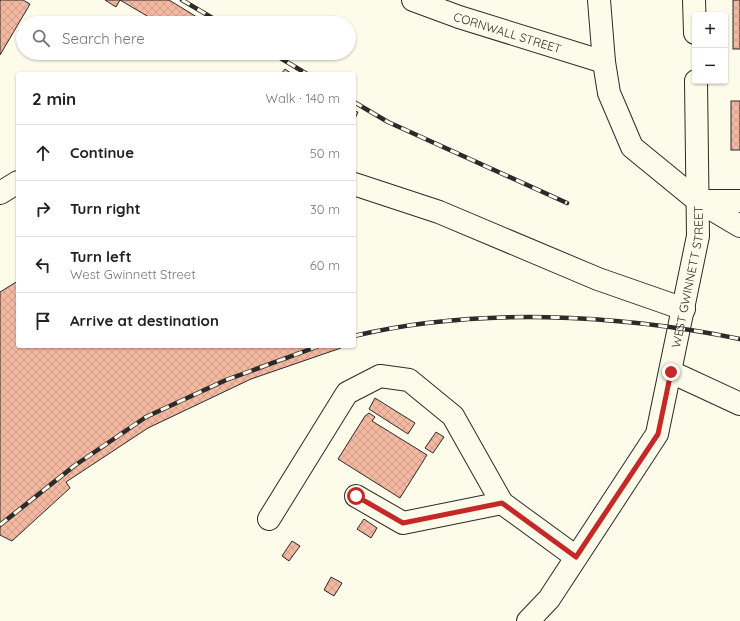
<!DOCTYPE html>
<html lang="en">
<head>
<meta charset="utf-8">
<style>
	:root { --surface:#fff; --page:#f2f2f2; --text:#222; --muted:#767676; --line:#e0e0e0 }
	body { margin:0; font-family:Quicksand,sans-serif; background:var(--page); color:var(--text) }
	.controls { position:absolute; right:12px; top:12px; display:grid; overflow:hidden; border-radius:4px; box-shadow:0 1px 3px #0004 }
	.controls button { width:36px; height:36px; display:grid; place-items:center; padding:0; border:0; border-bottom:1px solid var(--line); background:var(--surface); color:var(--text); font:20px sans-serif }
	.stop { position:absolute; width:12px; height:12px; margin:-9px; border:3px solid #c62828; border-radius:50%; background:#fff }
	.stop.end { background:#c62828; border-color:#fff; box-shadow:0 1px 4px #0008 }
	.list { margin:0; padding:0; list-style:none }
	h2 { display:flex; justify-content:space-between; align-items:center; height:52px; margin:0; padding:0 16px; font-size:17px }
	h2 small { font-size:13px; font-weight:400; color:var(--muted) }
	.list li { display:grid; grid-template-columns:26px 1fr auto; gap:12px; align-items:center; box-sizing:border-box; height:56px; padding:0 16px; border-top:1px solid var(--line) }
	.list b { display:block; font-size:15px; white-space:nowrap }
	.list p { margin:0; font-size:13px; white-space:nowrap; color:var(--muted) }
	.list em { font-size:13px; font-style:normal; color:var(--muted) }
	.icon { flex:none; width:22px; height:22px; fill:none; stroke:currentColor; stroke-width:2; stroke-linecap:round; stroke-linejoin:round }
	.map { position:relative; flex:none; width:740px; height:621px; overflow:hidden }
	.search { position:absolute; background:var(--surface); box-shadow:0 1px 3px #0004; left:16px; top:16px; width:340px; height:44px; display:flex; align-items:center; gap:10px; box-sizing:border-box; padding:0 14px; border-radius:22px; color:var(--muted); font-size:15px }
	.panel { position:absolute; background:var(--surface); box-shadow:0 1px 3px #0004; left:16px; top:72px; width:340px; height:276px; border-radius:4px }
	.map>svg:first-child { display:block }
	.building { fill:url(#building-cross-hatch); stroke:#2b2b2b }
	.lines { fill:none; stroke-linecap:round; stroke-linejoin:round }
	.minor-casing { stroke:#2b2b2b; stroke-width:24 }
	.major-casing { stroke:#2b2b2b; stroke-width:24 }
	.minor { stroke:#fdfbea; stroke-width:22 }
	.major { stroke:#fdfbea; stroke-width:22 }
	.rail-casing { stroke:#2b2b2b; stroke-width:4.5 }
	.rail { stroke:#fdfbea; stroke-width:3; stroke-dasharray:9; stroke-linecap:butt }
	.route { stroke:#c62828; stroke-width:5 }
	.labels { text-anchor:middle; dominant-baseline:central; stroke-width:3; stroke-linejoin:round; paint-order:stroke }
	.street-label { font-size:12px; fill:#2b2b2b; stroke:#fdfbea }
</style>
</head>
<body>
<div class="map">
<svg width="740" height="621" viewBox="0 0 740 621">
	<defs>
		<pattern id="building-cross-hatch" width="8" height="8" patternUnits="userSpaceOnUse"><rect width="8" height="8" fill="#f2b8a0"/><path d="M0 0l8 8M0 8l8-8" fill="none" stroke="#d09e8a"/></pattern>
	</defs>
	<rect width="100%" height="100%" fill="#fdfbea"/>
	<g class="building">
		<path d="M0,0H23L30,4L0,55Z"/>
		<path d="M105,0H120L116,7Z"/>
		<path d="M120,0H169L205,22L159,23Z"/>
		<rect x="733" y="0" width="7" height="49"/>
		<path d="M285,69L292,74H281Z"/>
		<rect x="731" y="101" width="9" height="49"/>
		<path d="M354,111L358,112L354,121Z"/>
		<path d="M18,281V346H340L341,348L251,379L148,428L66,482L70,488L12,541L0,535V292Z"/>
		<path d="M375,398L415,423L408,434L369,409Z"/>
		<path d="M369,413L375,417L372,421L427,455L400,498L338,459L365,416Z"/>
		<path d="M436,432L444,437L433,453L425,448Z"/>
		<path d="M364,519L377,528L371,538L357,529Z"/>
		<path d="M292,541L300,546L289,561L282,556Z"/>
		<path d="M331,577L342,583L334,596L324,590Z"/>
	</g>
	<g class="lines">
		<g class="minor-casing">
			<g id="minor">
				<path id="s1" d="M413,0L459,17L604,62"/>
				<path d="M599,0L604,62L609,93L632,147L698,201L740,226"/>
				<path d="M354,184L439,212L598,279L684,309"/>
				<path d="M0,193L18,182"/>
				<path d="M699,201H740"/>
				<path d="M671,372L740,404"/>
				<path d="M356,496L403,523L502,503"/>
				<path d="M269,519L347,393L380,376L409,380L453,416L502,503L576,557"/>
			</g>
		</g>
		<g class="major-casing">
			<g id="major">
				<path d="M694,0L695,33"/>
				<path id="s2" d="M528,621L549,599L657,434L698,236L696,81"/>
			</g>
		</g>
		<use href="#minor" class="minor"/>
		<use href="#major" class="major"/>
		<g class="rail-casing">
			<g id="rail">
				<path d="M182,0L221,23"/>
				<path d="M272,53L307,74"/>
				<path d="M354,102L388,122L567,203"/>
				<path d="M354,336C477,307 617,314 740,339"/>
				<path d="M0,525L74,466L146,417L226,380L319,346"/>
			</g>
		</g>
		<use href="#rail" class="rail"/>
	</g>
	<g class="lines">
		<path class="route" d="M356,496L403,523L502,503L576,557L658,434L671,372"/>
	</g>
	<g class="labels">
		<g class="street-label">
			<text stroke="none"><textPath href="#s1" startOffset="100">CORNWALL STREET</textPath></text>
			<text stroke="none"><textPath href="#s2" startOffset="388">WEST GWINNETT STREET</textPath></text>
		</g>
	</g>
</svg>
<div class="controls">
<button>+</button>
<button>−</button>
</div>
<div class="stop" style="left:356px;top:496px"></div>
<div class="stop end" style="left:671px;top:372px"></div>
<div class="search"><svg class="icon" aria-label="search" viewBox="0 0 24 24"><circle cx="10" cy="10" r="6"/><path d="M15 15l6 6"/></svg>Search here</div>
<section class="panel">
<h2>2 min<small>Walk · 140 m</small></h2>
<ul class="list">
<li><svg class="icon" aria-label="ahead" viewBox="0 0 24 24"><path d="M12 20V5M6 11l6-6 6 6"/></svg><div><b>Continue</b></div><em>50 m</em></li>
<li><svg class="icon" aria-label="right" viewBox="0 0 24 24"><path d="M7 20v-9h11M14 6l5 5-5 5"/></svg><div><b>Turn right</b></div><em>30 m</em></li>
<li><svg class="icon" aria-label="left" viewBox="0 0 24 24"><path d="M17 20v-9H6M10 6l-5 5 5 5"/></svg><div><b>Turn left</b><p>West Gwinnett Street</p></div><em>60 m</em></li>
<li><svg class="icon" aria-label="arrive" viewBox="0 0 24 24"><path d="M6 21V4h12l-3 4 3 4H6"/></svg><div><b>Arrive at destination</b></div></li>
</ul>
</section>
</div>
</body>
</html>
